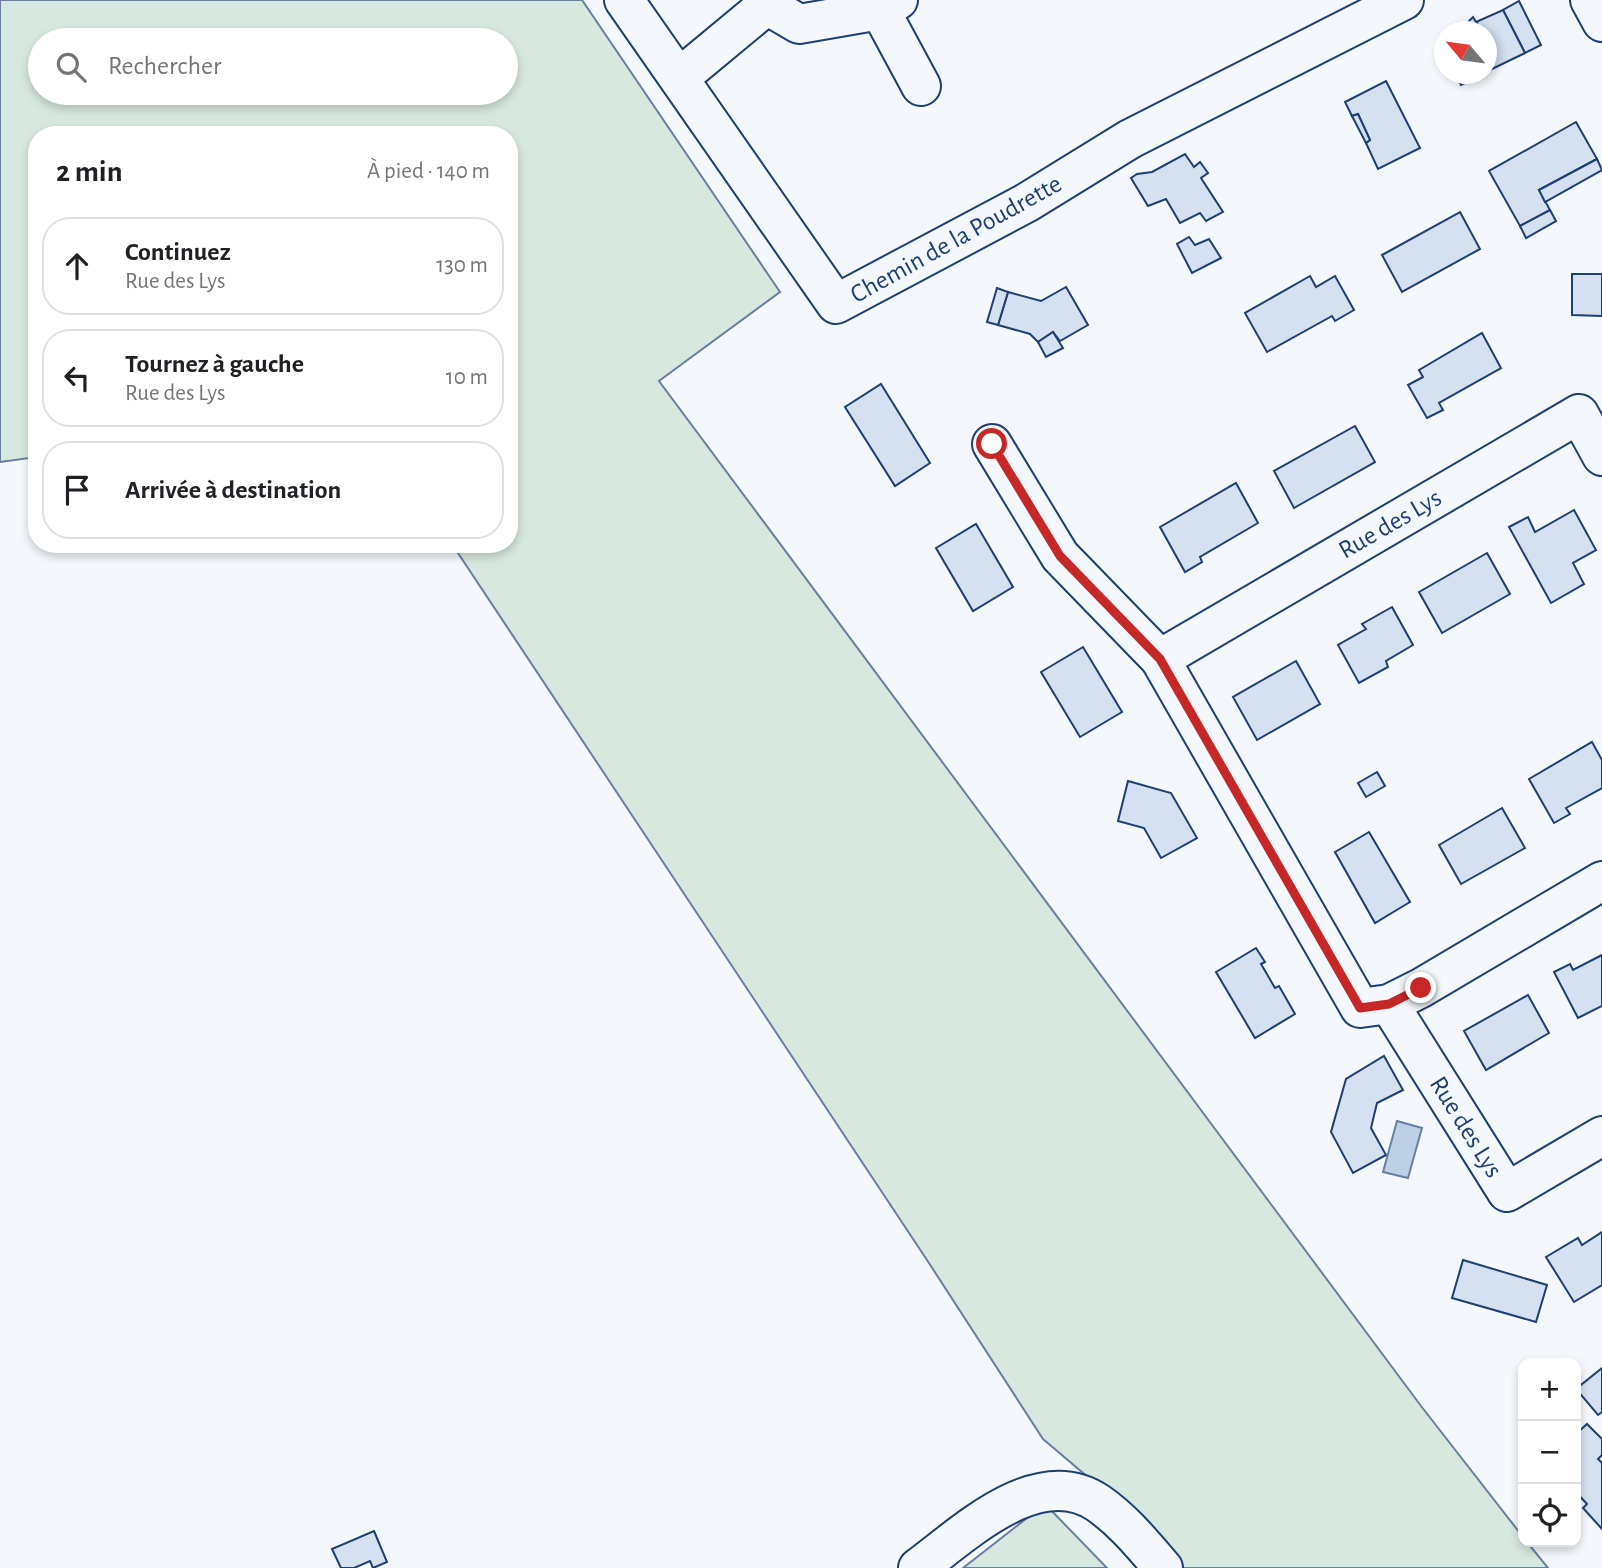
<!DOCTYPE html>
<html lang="fr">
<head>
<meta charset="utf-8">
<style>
	:root { --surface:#fff; --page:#f6f6f6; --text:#202124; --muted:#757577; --line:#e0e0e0 }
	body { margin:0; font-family:"Alegreya Sans",sans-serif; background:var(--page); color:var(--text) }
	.controls { position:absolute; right:21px; bottom:21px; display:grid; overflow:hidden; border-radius:14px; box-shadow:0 4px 10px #0003 }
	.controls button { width:63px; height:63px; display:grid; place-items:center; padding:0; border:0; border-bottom:2px solid var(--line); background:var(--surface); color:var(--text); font:35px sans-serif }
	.compass { position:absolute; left:1434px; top:21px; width:63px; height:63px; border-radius:50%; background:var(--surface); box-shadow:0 4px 10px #0003; rotate:299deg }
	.stop { position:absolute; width:21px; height:21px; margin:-16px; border:5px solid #c62828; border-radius:50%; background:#fff }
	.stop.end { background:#c62828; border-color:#fff; box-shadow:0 2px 7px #0008 }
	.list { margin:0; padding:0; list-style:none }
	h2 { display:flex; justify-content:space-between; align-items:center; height:91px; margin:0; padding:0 28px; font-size:30px }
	h2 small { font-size:23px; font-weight:400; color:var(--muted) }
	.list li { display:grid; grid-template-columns:46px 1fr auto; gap:21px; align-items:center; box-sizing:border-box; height:98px; margin:0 14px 14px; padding:0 14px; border:2px solid var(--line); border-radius:28px }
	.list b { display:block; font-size:26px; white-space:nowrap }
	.list p { margin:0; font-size:23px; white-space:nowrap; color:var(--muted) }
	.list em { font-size:23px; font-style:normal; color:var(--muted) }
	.icon { flex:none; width:38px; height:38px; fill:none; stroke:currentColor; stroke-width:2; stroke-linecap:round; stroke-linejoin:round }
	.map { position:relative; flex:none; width:1602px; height:1568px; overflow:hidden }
	.search { position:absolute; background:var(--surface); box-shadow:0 4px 10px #0003; left:28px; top:28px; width:490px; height:77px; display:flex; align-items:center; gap:18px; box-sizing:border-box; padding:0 24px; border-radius:38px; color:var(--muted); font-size:26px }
	.panel { position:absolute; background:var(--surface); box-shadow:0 4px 10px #0003; left:28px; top:126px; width:490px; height:427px; border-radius:28px }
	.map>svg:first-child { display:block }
	.green { fill:#d7e8df; stroke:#687fa3; stroke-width:2; fill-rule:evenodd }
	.water { fill:#bed0e5; stroke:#687fa3; stroke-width:2 }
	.building { fill:#d5e0f0; stroke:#1d3f73; stroke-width:2 }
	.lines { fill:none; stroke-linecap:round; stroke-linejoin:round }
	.minor-casing { stroke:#1d3f73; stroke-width:42 }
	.minor { stroke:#f4f7fb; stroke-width:38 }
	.route { stroke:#c62828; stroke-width:9 }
	.labels { text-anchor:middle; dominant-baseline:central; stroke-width:5; stroke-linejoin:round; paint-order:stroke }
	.street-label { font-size:26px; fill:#1d3f73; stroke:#f4f7fb }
</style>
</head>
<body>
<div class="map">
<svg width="1602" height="1568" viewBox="0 0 1602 1568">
	<rect width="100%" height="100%" fill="#f4f7fb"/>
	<g class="green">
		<path d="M0,0H582L780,292L659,381L1421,1406L1523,1537V1542H1527L1548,1568H1183L1128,1511L1043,1439L927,1260L452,544H509V135H37V457L0,462ZM40,40H506V93H40Z"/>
		<path d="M1045,1504L1107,1568H963Z"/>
	</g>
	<path class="water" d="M1397,1121L1422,1128L1408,1178L1383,1172Z"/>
	<g class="building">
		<path d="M1519,1L1541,45L1525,53L1503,10Z"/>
		<path d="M1503,10L1525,53L1486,72V32H1469L1479,27L1476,22Z"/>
		<path d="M1473,17L1479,27L1469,32H1458Z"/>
		<path d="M1455,74H1484L1461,85Z"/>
		<path d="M1386,81L1420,148L1378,169L1366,143L1370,140L1358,114L1352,116L1345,102Z"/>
		<path d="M1358,114L1370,140L1366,143L1352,116Z"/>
		<path d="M1576,122L1597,159L1539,190L1550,210L1520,226L1489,171Z"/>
		<path d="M1185,154L1194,167L1200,162L1208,173L1201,178L1223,212L1206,221L1200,213L1180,223L1166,199L1148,206L1131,178L1137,174L1152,172Z"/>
		<path d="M1597,159L1602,170L1545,202L1539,190Z"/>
		<path d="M1550,210L1556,221L1526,238L1520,226Z"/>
		<path d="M1460,212L1480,249L1402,292L1382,255Z"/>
		<path d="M1189,237L1195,245L1209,239L1221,258L1192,273L1177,244Z"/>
		<path d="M1572,274H1602V316L1572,315Z"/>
		<path d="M1310,276L1316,287L1335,276L1354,310L1335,321L1332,316L1267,352L1245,313Z"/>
		<path d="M1066,287L1088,325L1060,341L1053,332L1038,342L1030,334L998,325L1008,292L1041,301Z"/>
		<path d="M997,288L1008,292L998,325L987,322Z"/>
		<path d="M1053,332L1063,348L1046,357L1038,342Z"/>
		<path d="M1482,333L1501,368L1439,403L1443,410L1427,418L1408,385L1423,377L1419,370Z"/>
		<path d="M881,384L930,463L895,486L845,407Z"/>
		<path d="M1355,426L1375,462L1294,508L1274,471Z"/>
		<path d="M1236,483L1258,523L1200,557L1202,562L1185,572L1160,527Z"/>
		<path d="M1574,510L1596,550L1573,563L1584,584L1551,603L1509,527L1528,517L1535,532Z"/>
		<path d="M976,524L1013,587L973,611L936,548Z"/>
		<path d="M1487,553L1510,594L1442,633L1419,592Z"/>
		<path d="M1392,607L1413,645L1386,661L1388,667L1359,683L1338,645L1366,629L1362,624Z"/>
		<path d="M1083,647L1122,712L1080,737L1041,672Z"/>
		<path d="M1296,661L1320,704L1257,740L1233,697Z"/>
		<path d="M1592,742L1602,760V788L1566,808L1570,814L1554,823L1529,779Z"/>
		<path d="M1377,772L1385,786L1366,797L1358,783Z"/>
		<path d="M1128,781L1171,793L1197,838L1161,858L1144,828L1118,821Z"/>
		<path d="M1502,808L1525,848L1461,884L1439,845Z"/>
		<path d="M1369,832L1410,902L1375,923L1335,852Z"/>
		<path d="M1256,948L1265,962L1261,964L1275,988L1279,986L1295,1014L1255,1038L1216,972Z"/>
		<path d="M1602,955V1006L1578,1018L1554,972L1570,964L1573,970Z"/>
		<path d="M1528,995L1549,1033L1486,1070L1464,1031Z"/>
		<path d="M1384,1056L1403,1090L1377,1103L1371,1128L1386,1155L1353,1173L1331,1132L1346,1079Z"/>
		<path d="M1602,1232V1285L1574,1302L1546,1257L1578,1238L1582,1245Z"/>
		<path d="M1463,1260L1547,1285L1536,1322L1452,1298Z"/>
		<path d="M1602,1368V1412L1598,1415L1576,1389Z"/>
		<path d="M1587,1424L1602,1439V1455L1598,1459L1602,1463V1529L1583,1508L1587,1504L1576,1492V1434Z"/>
		<path d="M374,1531L387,1562L373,1568L370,1561L354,1568H341L332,1549Z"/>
	</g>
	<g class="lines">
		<g class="minor-casing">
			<g id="minor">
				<path d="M624,0L836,304L1026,203L1130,139L1404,0"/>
				<path d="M1590,0L1602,22"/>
				<path d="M767,5L799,24L880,10L898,0"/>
				<path d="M880,10L921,86"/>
				<path d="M679,78L767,5L768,0"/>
				<path d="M992,444L1060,556L1160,659"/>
				<path d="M1602,456L1579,414L1160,659L1360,1008L1389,1004L1421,988L1602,881"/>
				<path d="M1389,1004L1507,1192L1602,1136"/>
				<path d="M918,1568C964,1534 1038,1462 1098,1503C1124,1521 1143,1545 1163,1568"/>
			</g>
		</g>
		<use href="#minor" class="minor"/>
	</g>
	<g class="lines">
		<path class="route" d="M992,444L1060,556L1160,659L1360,1008L1389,1004L1421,988"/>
	</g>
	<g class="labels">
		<g class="street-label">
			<text transform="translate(956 239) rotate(-29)">Chemin de la Poudrette</text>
			<text transform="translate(1390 524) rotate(-30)">Rue des Lys</text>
			<text transform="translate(1466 1127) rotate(58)">Rue des Lys</text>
		</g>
	</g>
</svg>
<div class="controls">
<button>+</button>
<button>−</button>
<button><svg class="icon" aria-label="locate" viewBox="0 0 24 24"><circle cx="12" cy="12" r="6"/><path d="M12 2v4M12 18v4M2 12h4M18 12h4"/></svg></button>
</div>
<svg class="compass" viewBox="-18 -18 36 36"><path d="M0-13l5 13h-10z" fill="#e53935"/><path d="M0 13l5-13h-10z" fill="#757577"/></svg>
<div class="stop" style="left:992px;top:444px"></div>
<div class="stop end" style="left:1421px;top:988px"></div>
<div class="search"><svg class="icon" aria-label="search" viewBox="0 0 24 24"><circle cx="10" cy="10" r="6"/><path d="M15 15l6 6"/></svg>Rechercher</div>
<section class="panel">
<h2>2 min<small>À pied · 140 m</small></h2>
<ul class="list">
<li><svg class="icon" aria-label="ahead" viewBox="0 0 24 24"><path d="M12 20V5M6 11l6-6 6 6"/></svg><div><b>Continuez</b><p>Rue des Lys</p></div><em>130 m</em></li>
<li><svg class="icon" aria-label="left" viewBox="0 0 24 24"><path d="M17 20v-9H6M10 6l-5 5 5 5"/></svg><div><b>Tournez à gauche</b><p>Rue des Lys</p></div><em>10 m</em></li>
<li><svg class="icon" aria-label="arrive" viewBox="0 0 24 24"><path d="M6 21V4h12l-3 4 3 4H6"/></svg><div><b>Arrivée à destination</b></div></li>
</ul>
</section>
</div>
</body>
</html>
